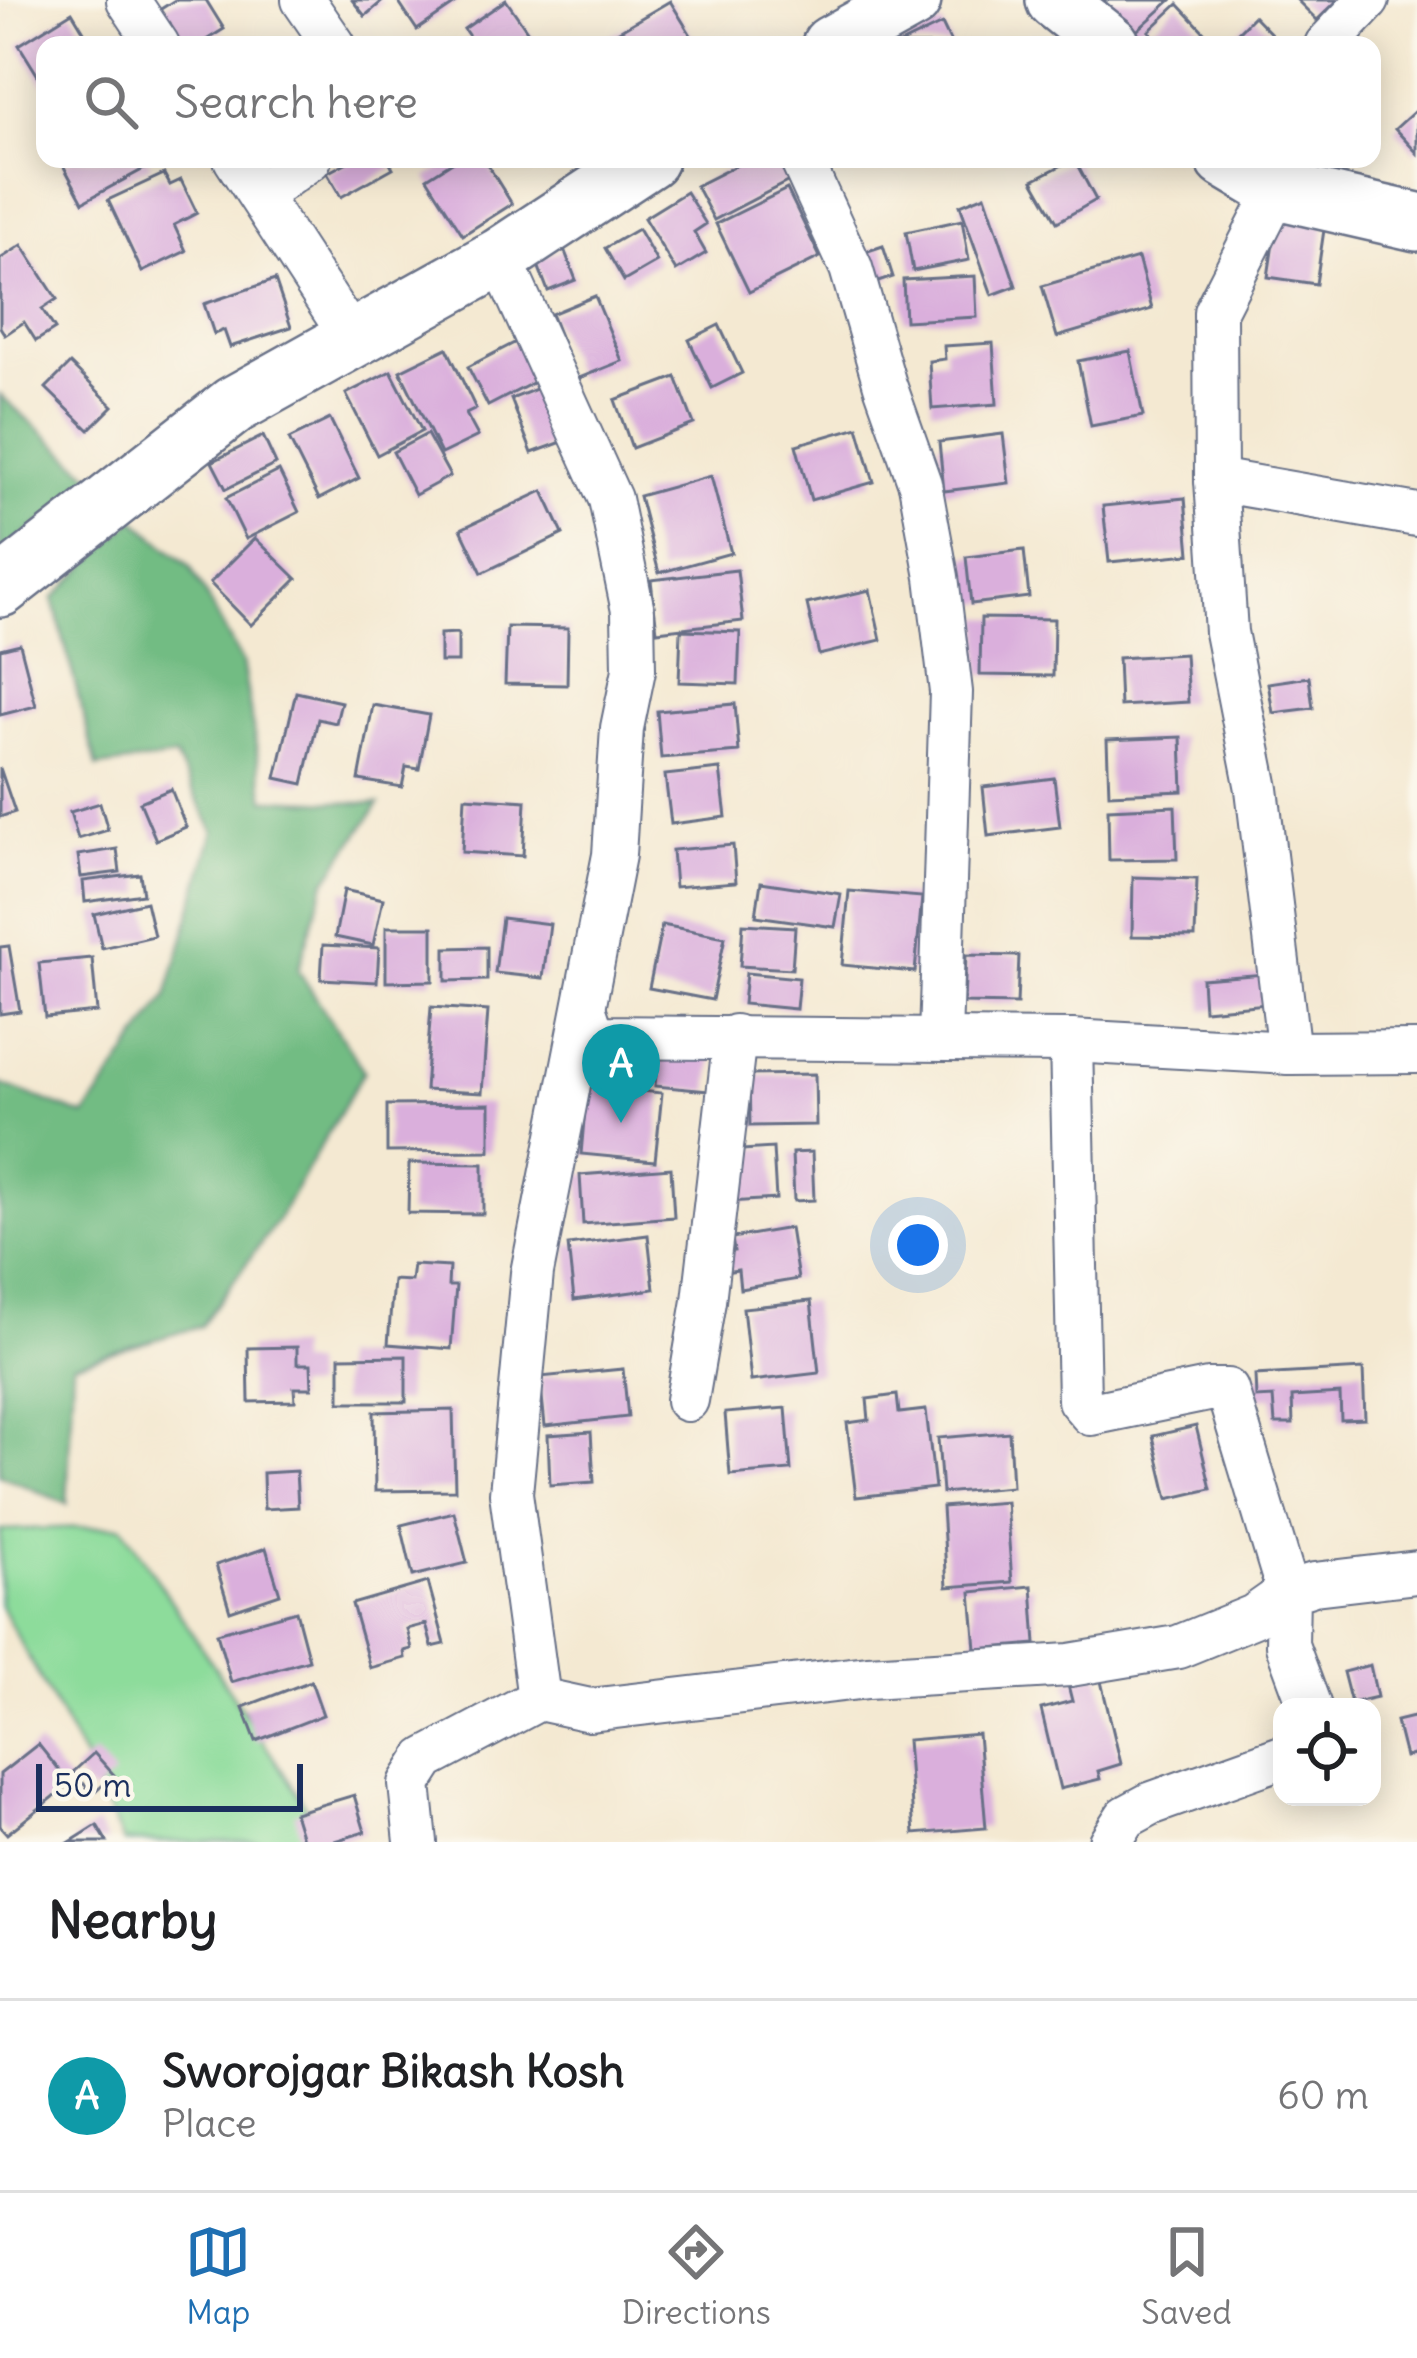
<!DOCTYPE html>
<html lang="en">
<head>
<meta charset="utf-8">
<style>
	:root { --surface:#fff; --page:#f6f6f6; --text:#202124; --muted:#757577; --line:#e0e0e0; --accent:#1f6fb2 }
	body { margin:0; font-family:Delius,sans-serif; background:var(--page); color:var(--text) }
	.controls { position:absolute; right:36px; bottom:36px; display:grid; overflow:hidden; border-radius:24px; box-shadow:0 6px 30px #0003 }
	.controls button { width:108px; height:108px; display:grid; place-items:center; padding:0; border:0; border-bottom:3px solid var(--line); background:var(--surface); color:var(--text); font:60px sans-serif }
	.scale { position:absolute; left:36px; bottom:30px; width:267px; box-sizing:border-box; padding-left:12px; border:6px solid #1b2f5e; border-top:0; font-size:33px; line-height:42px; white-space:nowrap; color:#1b2f5e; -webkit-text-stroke:9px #fbf7ec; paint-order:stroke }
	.you { position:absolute; left:918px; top:1245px; width:42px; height:42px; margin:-30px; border:9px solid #fff; border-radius:50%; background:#1a73e8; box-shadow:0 0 0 18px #1a73e833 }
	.badge { display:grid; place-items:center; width:78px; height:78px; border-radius:50%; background:var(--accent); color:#fff; font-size:39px; font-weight:700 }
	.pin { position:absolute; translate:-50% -99px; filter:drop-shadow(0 3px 6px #0008) }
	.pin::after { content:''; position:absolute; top:63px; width:42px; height:36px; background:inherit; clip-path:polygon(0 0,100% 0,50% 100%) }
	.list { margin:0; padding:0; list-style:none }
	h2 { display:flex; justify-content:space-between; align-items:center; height:156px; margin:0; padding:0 48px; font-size:51px }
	h2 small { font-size:39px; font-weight:400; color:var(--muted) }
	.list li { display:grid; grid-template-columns:78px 1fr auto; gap:36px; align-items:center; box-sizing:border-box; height:192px; padding:0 48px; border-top:3px solid var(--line) }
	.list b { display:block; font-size:45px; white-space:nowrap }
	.list p { margin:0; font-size:39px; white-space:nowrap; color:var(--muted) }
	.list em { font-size:39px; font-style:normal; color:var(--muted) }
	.icon { flex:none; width:66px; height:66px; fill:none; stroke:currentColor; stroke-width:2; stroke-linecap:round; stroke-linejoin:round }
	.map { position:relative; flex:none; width:1417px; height:1842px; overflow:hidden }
	.search { position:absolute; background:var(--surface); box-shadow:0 6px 30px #0003; left:36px; right:36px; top:36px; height:132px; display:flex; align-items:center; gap:30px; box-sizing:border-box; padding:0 42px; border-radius:24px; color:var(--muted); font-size:45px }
	.sheet { height:348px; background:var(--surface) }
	nav { display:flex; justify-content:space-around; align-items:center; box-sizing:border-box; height:168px; border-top:3px solid var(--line); background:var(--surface); font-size:33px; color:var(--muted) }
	nav a { display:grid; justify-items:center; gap:6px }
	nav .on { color:var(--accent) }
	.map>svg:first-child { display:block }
	.green { fill:#8ddc9b; stroke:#54867c; stroke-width:3 }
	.forest { fill:#72bc83; stroke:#467670; stroke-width:3 }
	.building { fill:#daafdc }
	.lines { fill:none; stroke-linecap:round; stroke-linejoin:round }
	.street-casing { stroke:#677087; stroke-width:46 }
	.secondary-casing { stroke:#677087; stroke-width:62 }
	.street { stroke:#fff; stroke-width:42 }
	.secondary { stroke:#fff; stroke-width:57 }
</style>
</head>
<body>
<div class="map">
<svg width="1417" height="1842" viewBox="0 0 1417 1842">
	<rect width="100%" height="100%" fill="#fbf7ec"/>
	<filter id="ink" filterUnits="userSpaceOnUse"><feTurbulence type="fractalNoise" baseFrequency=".00833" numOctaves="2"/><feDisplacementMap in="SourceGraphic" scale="24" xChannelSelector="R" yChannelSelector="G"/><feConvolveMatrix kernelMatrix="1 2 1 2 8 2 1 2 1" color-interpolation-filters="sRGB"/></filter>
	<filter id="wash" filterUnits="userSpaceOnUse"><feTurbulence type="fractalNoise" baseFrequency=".004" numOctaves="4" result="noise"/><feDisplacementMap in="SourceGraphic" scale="48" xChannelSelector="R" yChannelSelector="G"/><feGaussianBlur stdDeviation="2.7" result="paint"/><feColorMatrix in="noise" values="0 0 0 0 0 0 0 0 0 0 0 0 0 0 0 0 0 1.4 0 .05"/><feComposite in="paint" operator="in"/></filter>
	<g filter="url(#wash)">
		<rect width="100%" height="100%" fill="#f4e9d2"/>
		<path class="green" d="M122,1526L329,1842H123L93,1775L0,1605V1530Z"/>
		<g class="forest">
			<path d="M0,395L97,480L0,555Z"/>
			<path d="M134,519L190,566L242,662L265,799L379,804L325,882L298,970L364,1071L277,1221L201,1326L73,1364L67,1504L0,1475V1084L85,1116L167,996L214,831L175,757L97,767L53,599Z"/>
		</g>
		<g id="blocks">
			<g class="building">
				<path d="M175,0H206L224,29L198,45H172L153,14Z"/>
				<path d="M352,0H384L365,16Z"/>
				<path d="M397,0H461L417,30Z"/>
				<path d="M506,0L537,45H475L464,29Z"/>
				<path d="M1097,0H1171L1130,37Z"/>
				<path d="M1297,0H1338L1317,20Z"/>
				<path d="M670,1L697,45H595Z"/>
				<path d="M1178,4L1205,33L1192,45H1162L1149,31Z"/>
				<path d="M72,12L92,45H45V87L19,45Z"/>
				<path d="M1254,16L1282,45H1225Z"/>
				<path d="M942,24L952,45H898Z"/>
				<path d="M1417,109V153L1395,129Z"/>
				<path d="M74,159H148L151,165L83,202L63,165Z"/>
				<path d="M353,159H388L393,168L341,197L327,173Z"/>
				<path d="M457,159H484L512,204L463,235L427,178Z"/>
				<path d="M749,159H777L789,181L714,220L696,186Z"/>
				<path d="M1074,159L1096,200L1057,222L1033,180Z"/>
				<path d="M164,174L170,185L181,180L197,213L174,225L186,251L142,272L108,200Z"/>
				<path d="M787,189L820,257L749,292L716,224Z"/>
				<path d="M686,192L706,224L694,232L706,253L676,271L644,218Z"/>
				<path d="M985,195L1016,286L992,295L960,205Z"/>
				<path d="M1277,217L1325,223L1316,284L1268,277Z"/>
				<path d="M962,220L969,260L913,271L906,232Z"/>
				<path d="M638,229L657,262L624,281L605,248Z"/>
				<path d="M22,245L57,299L42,309L55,329L36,341L24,322L5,335L0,327V259Z"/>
				<path d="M883,246L893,277L872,284L862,253Z"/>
				<path d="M564,249L576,280L548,291L536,260Z"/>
				<path d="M1138,258L1152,309L1057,337L1042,286Z"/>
				<path d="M975,276L977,317L905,321L903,280Z"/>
				<path d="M275,280L291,327L230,347L224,330L214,334L204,304Z"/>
				<path d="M595,296L622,361L577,379L551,314Z"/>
				<path d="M719,325L742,373L712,388L689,340Z"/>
				<path d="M522,339L542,378L488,406L468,367Z"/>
				<path d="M993,343L997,404L932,409L929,361L945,359L944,346Z"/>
				<path d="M447,348L476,409L466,414L478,436L441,454L400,371Z"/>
				<path d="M1130,351L1143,416L1091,426L1078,361Z"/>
				<path d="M70,364L113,406L89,430L46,388Z"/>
				<path d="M391,371L422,431L377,455L346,394Z"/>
				<path d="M676,377L694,424L632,448L615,400Z"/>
				<path d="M541,387L562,442L532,453L511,399Z"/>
				<path d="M330,419L359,478L319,499L289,439Z"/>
				<path d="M858,427L874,482L811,500L796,445Z"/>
				<path d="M427,434L450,476L415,495L393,452Z"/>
				<path d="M1003,434L1009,483L944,491L939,442Z"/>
				<path d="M263,436L276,464L226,489L212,462Z"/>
				<path d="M279,471L299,512L246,539L226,498Z"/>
				<path d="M711,476L731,553L659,573L639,496Z"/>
				<path d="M543,491L563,534L482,573L461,529Z"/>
				<path d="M1185,498L1190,554L1109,562L1103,506Z"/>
				<path d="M255,538L297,579L251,625L210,583Z"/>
				<path d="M1024,550L1029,597L971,604L966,557Z"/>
				<path d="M737,570L743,621L657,631L651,580Z"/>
				<path d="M870,590L881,640L819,655L807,604Z"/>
				<path d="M981,618L1054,619L1053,676L980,675Z"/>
				<path d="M507,627L568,628L567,685L505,684Z"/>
				<path d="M681,630L740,632L738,684L679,682Z"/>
				<path d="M458,633V662H440V634Z"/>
				<path d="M20,644L36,706L0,715V649Z"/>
				<path d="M1185,654L1188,702L1120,706L1118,658Z"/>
				<path d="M1309,677L1313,708L1273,713L1268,683Z"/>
				<path d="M296,692L341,702L336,723L318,719L303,784L276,778Z"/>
				<path d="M735,704L739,752L661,758L657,711Z"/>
				<path d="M373,705L429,715L419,769L406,767L402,787L359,780Z"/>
				<path d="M1181,737L1183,791L1109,794L1107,740Z"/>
				<path d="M0,768L15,812L0,817Z"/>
				<path d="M720,769L726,817L671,824L665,775Z"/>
				<path d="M1054,778L1060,827L988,836L983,787Z"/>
				<path d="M171,789L186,827L156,840L140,802Z"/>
				<path d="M465,797L526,801L523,856L462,852Z"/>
				<path d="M100,803L108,830L78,839L70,812Z"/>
				<path d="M1175,806L1177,859L1109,860L1108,809Z"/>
				<path d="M733,845L736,882L675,887L672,850Z"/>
				<path d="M117,849L120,872L81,877L78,855Z"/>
				<path d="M140,874L143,894L85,902L83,881Z"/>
				<path d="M1133,877L1197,879L1195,937L1132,936Z"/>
				<path d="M761,882L841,894L835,927L756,916Z"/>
				<path d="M344,890L383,899L373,945L335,937Z"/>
				<path d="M849,891L922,897L915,972L842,965Z"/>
				<path d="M146,902L154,936L102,948L94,914Z"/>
				<path d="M502,918L550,924L543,978L495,973Z"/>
				<path d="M743,924L795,927L792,969L740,966Z"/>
				<path d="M662,925L725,937L712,1000L649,988Z"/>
				<path d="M386,927H433V981L386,982Z"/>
				<path d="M323,945L379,948L377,982L321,979Z"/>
				<path d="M9,946L20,1011L0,1014V947Z"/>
				<path d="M487,947V980L446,981V948Z"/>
				<path d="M966,955L1019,956L1017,1004L964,1003Z"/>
				<path d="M92,958L97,1012L45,1017L39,963Z"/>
				<path d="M746,973L799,978L796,1009L743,1004Z"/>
				<path d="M1265,974L1267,1004L1204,1010L1202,979Z"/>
				<path d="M431,1007L488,1011L482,1093L425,1090Z"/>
				<path d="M658,1051L713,1056L709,1091L655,1086Z"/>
				<path d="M815,1074L816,1125L750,1126L749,1075Z"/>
				<path d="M587,1086L662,1093L655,1161L581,1154Z"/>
				<path d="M490,1104V1151L387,1152V1105Z"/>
				<path d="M773,1148L776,1199L729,1202L726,1151Z"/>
				<path d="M812,1152L814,1200L794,1201L792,1153Z"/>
				<path d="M409,1163L483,1164V1214L408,1213Z"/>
				<path d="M671,1168L674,1217L583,1224L580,1175Z"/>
				<path d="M790,1228L798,1279L740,1289L738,1270L717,1273L714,1254L734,1251L732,1238Z"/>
				<path d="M648,1235L654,1289L574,1300L568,1245Z"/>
				<path d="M413,1265L449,1267L448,1286H456L451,1349L388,1344L393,1280L411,1281Z"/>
				<path d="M811,1301L819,1373L751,1381L743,1308Z"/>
				<path d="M297,1347V1364H311L312,1388H294L295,1401L249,1402L248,1348Z"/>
				<path d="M406,1356V1402H340V1357Z"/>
				<path d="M623,1369L628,1417L545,1426L540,1377Z"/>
				<path d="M1363,1369L1365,1419L1341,1420L1340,1394L1292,1397L1293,1424H1275L1273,1397L1256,1398L1255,1375Z"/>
				<path d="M897,1395L899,1413L926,1410L935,1488L856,1497L847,1423L869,1420L867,1399Z"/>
				<path d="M786,1408L791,1470L730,1475L725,1413Z"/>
				<path d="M453,1410L455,1490L375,1491L374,1412Z"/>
				<path d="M1196,1426L1211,1489L1168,1499L1153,1436Z"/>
				<path d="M591,1432L594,1482L550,1485L548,1435Z"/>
				<path d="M1009,1432L1012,1487L942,1493L938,1438Z"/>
				<path d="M296,1471L298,1507L264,1509L263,1473Z"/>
				<path d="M1006,1502L1012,1582L947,1587L942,1507Z"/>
				<path d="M454,1512L467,1563L413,1576L401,1525Z"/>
				<path d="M266,1548L280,1594L230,1611L216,1565Z"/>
				<path d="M428,1582L445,1644L432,1647L426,1624L407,1629L412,1649L404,1651L405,1658L370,1668L352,1604Z"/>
				<path d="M1032,1586L1036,1644L976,1649L971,1592Z"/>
				<path d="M296,1611L309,1660L231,1682L217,1633Z"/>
				<path d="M1370,1665L1377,1697L1351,1703L1343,1672Z"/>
				<path d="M1099,1673L1121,1764L1098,1771L1100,1779L1060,1789L1041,1709L1072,1701L1067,1681Z"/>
				<path d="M311,1681L323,1715L256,1741L243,1707Z"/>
				<path d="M1417,1716V1754L1405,1757L1396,1721Z"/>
				<path d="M978,1734L986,1828L914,1834L907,1740Z"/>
				<path d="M38,1744L70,1784L7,1834L0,1826V1774Z"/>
				<path d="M94,1753L114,1775L93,1794L73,1772Z"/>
				<path d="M354,1795L365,1832L331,1842H303L294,1813Z"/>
				<path d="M97,1825L107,1842H70Z"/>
			</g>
		</g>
	</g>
	<g filter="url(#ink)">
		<use href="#blocks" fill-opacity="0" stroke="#677087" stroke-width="3"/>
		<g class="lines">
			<g class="street-casing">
				<g id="street">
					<path d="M128,0L158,45"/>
					<path d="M303,0L334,45"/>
					<path d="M1326,45L1368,0"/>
					<path d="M235,159L353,340"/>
					<path d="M801,159L851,268L885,385L920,484L937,577L951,692L940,1039"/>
					<path d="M259,195L310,159"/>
					<path d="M1216,480L1417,515"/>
					<path d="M585,1011L594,1037L1071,1041L1289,1053L1257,789L1226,632L1216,480L1215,312L1277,190"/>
					<path d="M1289,1053L1417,1052"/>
					<path d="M687,1400L704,1301L735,1036"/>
					<path d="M539,1699L590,1710L868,1677L1070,1665L1178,1647L1254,1616L1288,1592L1227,1390H1208L1091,1414L1079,1400L1071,1041"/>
					<path d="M1310,1707L1287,1645L1288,1592L1314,1584L1417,1572"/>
					<path d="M416,1842L410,1784L426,1759L539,1699L511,1493L532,1273L614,855L622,728L634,670L633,611L610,499L500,257"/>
					<path d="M1110,1842L1126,1817L1150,1804L1282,1757"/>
				</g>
			</g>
			<g class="secondary-casing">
				<g id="secondary">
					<path d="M1055,0L1111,45"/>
					<path d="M831,45L912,0"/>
					<path d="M1225,159L1277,190L1417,222"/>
					<path d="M0,588L234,405L500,257L649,159"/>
				</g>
			</g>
			<use href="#street" class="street"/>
			<use href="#secondary" class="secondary"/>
		</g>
	</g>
</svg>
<div class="controls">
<button><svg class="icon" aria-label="locate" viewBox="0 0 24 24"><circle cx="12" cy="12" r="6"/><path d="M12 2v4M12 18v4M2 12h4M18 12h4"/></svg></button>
</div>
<div class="scale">50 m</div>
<div class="you"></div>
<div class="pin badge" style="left:621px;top:1123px;background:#0f9aa8">A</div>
<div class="search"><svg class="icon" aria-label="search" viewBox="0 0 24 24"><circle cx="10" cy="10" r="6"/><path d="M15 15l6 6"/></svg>Search here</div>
</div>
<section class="sheet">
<h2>Nearby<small></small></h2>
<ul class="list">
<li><span class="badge" style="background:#0f9aa8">A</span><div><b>Sworojgar Bikash Kosh</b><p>Place</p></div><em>60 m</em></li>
</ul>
</section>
<nav>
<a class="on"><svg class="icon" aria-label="map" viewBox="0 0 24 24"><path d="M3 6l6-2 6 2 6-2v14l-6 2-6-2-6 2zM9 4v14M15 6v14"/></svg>Map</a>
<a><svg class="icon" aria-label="directions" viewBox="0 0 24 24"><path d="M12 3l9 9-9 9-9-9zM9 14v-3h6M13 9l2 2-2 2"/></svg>Directions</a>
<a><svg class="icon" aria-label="saved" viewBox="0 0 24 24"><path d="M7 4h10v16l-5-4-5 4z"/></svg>Saved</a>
</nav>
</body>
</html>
